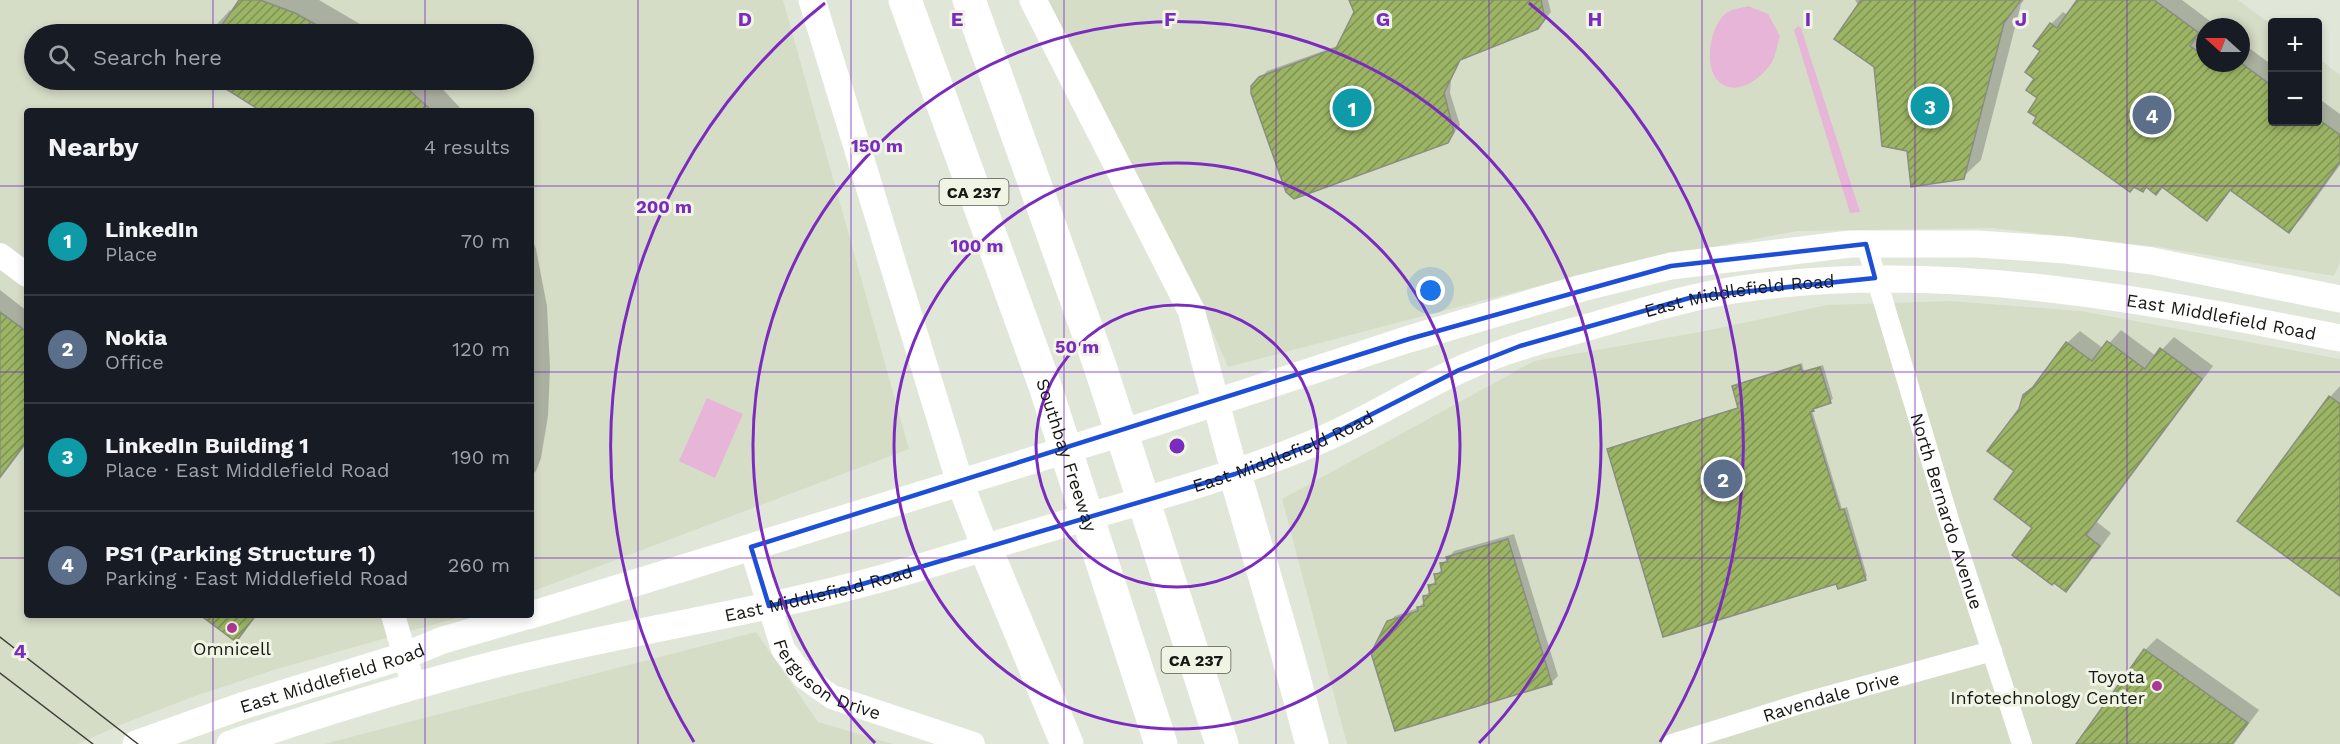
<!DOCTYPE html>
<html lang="en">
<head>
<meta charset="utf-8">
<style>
	:root { --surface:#171b24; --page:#20242c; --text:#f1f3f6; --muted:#9ea1a6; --line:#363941; --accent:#ea580c }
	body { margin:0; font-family:"Work Sans",sans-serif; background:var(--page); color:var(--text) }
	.controls { position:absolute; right:18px; top:18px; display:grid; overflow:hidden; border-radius:6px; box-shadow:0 3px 9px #0003 }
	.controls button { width:54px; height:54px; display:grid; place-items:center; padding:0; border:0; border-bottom:2px solid var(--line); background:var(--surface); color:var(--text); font:30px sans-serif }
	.compass { position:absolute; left:2196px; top:18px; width:54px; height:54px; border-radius:50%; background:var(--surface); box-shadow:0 3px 9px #0003; rotate:291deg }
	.you { position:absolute; left:1431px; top:291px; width:21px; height:21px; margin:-15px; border:4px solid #fff; border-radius:50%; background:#1a73e8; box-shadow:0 0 0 9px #1a73e833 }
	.badge { display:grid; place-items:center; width:39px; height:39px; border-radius:50%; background:var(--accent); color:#fff; font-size:20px; font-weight:700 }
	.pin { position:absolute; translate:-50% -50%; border:3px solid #fff; box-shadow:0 2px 6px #0006 }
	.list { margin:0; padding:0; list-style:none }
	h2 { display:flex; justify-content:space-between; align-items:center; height:78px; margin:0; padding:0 24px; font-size:26px }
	h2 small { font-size:20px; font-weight:400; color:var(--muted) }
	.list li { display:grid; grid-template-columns:39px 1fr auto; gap:18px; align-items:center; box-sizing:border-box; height:108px; padding:0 24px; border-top:2px solid var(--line) }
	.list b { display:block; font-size:22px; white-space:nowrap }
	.list p { margin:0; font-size:20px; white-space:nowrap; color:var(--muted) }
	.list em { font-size:20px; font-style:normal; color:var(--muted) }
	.icon { flex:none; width:33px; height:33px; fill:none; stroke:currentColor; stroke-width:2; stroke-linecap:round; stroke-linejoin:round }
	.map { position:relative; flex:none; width:2340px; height:744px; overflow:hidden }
	.search { position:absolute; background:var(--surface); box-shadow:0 3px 9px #0003; left:24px; top:24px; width:510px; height:66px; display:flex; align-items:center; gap:15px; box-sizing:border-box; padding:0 21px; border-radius:33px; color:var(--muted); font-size:22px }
	.panel { position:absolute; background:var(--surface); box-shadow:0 3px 9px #0003; left:24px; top:108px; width:510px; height:510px; border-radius:6px }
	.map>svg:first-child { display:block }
	.built { fill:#d5ddc7; fill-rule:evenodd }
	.green { fill:#e6b5d8 }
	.shadow { fill:#0003 }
	.building { fill:url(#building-hatch); stroke:#898e80; stroke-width:1.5 }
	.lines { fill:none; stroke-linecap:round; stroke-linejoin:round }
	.minor { stroke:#fff; stroke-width:20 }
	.tertiary { stroke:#fff; stroke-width:24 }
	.secondary { stroke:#fff; stroke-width:27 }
	.motorway { stroke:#fff; stroke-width:33 }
	.tram { stroke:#3f413a; stroke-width:1.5 }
	.marked { fill:none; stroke:#1d4ed8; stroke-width:4.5; stroke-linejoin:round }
	.grid { fill:none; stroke:#7b2cbf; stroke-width:1.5; stroke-opacity:0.55 }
	.ring { fill:none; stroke:#7b2cbf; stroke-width:3 }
	.poi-dot { fill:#ab3994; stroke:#eff4e5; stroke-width:2 }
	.labels { text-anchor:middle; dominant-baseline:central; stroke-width:6; stroke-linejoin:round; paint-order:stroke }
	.shield { fill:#eff4e5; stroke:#585a52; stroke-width:1.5 }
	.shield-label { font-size:16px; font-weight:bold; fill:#171813 }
	.street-label { font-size:18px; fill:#171813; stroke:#eff4e5 }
	.poi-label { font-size:18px; fill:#171813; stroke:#eff4e5 }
	.grid-label { font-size:20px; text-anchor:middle; font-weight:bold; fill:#7b2cbf; stroke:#eff4e5; stroke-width:6; stroke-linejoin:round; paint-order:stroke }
	.centre { fill:#7b2cbf; stroke:#eff4e5; stroke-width:3 }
	.ring-label { font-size:18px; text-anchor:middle; font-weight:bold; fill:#7b2cbf; stroke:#eff4e5; stroke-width:6; stroke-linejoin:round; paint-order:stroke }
</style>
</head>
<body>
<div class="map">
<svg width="2340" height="744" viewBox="0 0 2340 744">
	<defs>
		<pattern id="building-hatch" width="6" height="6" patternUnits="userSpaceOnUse" patternTransform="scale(1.5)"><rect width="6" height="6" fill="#9cb565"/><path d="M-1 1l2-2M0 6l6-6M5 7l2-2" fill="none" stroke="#7e9252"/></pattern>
	</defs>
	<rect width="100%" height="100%" fill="#e1e7d8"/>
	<g class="built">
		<path d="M0,0H783L909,449L531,592V111H27V615H467L277,669L195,696L125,723L78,744H0ZM34,34H524V80H34Z"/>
		<path d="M1044,0H2238L2272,25V122H2318V58L2340,75V262L2334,276L2159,247L1993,228L1798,231L1627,263L1228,367L1205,314ZM2205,27H2241V63H2205Z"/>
		<path d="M1950,301L2081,311L2340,359V744H1347L1282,499L1534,361L1705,331L1827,305Z"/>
		<path d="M756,632L818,722L893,744H324Z"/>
	</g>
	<g class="green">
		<path d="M1748,6L1768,14L1780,36C1777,44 1776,55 1772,62C1761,79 1736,98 1718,81C1703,66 1710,20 1730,11C1735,8 1743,8 1748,6Z"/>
		<path d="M1798,26L1801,28L1860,212L1850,213L1794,30Z"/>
		<path d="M707,398L743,414L715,478L679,461Z"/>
	</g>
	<g class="shadow">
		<path d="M240,0H319L377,34H208L230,10L232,12Z"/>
		<path d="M1351,0H1548L1551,12L1537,28L1462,57L1451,80L1450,93L1460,125L1447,142L1253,87L1267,71L1340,45L1355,12Z"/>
		<path d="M1855,0H2024L2021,4L1981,160L1963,177L1908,149L1876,66L1859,6Z"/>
		<path d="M2079,0H2182L2210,21L2202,33L2205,35V63H2241V42L2272,65V122H2318V98L2340,114V165L2301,219L2289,231L2232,189L2207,219L2162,186H2147L2038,117L2037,78L2051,24L2063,12L2068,15Z"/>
		<path d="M215,80H434L463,111H264Z"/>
		<path d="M531,235L536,249L547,306L550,368L548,416L541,458L536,471L531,476Z"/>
		<path d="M0,290L27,311V443L0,479Z"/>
		<path d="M2121,330L2156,356L2174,337L2213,366L2097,522L2111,533L2078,578L2066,590L2034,527L2017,470L2038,382L2067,343L2080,331L2104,349Z"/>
		<path d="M1802,363L1804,371L1823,365L1833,399L1812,410L1842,509L1847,507L1867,576L1865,579L1837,582L1608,449L1611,447L1739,407L1733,386L1736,384Z"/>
		<path d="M2340,386V588L2239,521L2330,397Z"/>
		<path d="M1514,534L1558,676L1552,682L1396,729L1389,622L1395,616L1418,608L1425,601L1424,597L1431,590L1430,586L1437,579L1436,575L1442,569V564L1454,551Z"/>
		<path d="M2157,638L2259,710L2234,744H2090L2082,738L2145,650Z"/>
	</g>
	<g class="building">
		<path d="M239,0H260L295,13L333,34H216Z"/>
		<path d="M1349,0H1541L1545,19L1538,29L1460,60L1444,93L1454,132L1448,143L1294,199L1286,192L1251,93V86L1259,77L1336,48L1354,12Z"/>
		<path d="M1861,0H2021L2004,23L1964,179L1911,187L1907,151L1882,146L1874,67L1834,39Z"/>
		<path d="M2077,0H2154L2199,33L2190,46L2205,56V63H2241L2272,86V122H2322L2340,135V162L2289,233L2230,190L2207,221L2162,187L2156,195L2146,187L2143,192L2134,187L2130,192L2033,123L2036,117L2028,112L2037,98L2026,90L2034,79L2025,72L2040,51L2033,46L2050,23L2057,28Z"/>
		<path d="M212,80H398L432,111H261Z"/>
		<path d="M0,312L27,332V441L0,477Z"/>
		<path d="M2107,341L2145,369L2160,348L2202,379L2086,535L2100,546L2066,592L2054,583L2052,585L2012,555L2032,528L1994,499L2014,471L1987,451L2019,409L2023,395L2033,387L2066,342L2092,361Z"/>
		<path d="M1800,365L1802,372L1820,367L1831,403L1813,409L1814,411L1810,412L1840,510L1844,509L1866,580L1838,589L1836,584L1663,637L1607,449L1738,408L1732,386Z"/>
		<path d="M2329,396L2340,404V596L2237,521Z"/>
		<path d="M1508,539L1552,684L1395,731L1371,653L1387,621L1418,611L1417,607L1424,606L1423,596L1430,595L1428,585L1436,584L1434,574L1442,573L1440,563L1448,562L1446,557Z"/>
		<path d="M200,615H256L236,642Z"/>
		<path d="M2144,649L2248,723L2232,744H2076Z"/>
	</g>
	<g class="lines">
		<g class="minor">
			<path id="s1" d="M1866,244L1949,520L2022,744"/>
			<path id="s2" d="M1672,744L1803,703L1992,651"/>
		</g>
		<g class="tertiary">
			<path d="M0,255L27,275"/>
			<path id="s3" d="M751,547L783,649L804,677L832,697L973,744"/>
			<path d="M393,615L414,687"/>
		</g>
		<g class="secondary">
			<path d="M812,0L960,483L985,547"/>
			<path d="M1033,0L1191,310L1235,474"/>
			<path d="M531,615L1147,425L1409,339L1582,288L1671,266L1850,244H1977L2066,250L2152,261L2340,299"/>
			<path id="s4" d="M136,744L242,706L404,656L443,640L530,615"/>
			<path id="s5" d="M230,744C334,709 440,676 547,652C668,624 791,606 911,570C971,552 1030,534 1090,516C1164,495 1238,474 1309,445C1364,423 1413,390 1466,367C1507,349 1549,338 1592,326C1641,312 1690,296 1741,289C1943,260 2142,299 2340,338"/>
		</g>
		<g class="motorway">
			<path id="s6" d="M905,0L1044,383L1161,744"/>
			<path d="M969,0L1100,366L1222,744"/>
			<path d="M1235,474L1288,656L1312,744"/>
			<path d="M985,547L1067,744"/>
		</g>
		<g class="tram">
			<path d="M0,637L138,744"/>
			<path d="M0,673L93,744"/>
		</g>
	</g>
	<path class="marked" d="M1866,244L1875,278L1693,297L1520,346L1459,370L1313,444L1235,474L849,588L769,606L751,547L1409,339L1671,266Z"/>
	<path class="grid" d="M213,0V34M425,0V34M638,0V744M851,0V744M1064,0V744M1276,0V744M1489,0V744M1702,0V744M1915,0V744M2127,0V744M213,80V111M425,80V111M0,186H27M531,186H2340M0,372H27M531,372H2340M0,558H27M531,558H2340M213,615V744M425,615V744"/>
	<g class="ring">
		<circle cx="1177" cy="446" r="141"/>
		<circle cx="1177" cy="446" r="283"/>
		<path d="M875 743A424 424 0 1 1 1479 743"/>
		<path d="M694 742A566 566 0 0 1 825 3M1529 3A566 566 0 0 1 1660 742"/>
	</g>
	<g class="poi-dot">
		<circle cx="232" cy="628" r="6"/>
		<circle cx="2157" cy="686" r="6"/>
	</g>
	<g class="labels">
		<g class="shield">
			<rect x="939.5" y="179" width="69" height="26" rx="4.5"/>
			<rect x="1161.5" y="647" width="69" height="26" rx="4.5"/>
		</g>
		<g class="shield-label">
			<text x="974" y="192">CA 237</text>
			<text x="1196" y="660">CA 237</text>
		</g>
		<g class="street-label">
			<text stroke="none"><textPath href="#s5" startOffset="1580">East Middlefield Road</textPath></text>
			<text stroke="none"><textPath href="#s5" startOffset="2066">East Middlefield Road</textPath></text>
			<text stroke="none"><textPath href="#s5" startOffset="1094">East Middlefield Road</textPath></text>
			<text stroke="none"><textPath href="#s6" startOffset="483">Southbay Freeway</textPath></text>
			<text stroke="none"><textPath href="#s1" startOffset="279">North Bernardo Avenue</textPath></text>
			<text stroke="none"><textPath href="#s5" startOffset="608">East Middlefield Road</textPath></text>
			<text stroke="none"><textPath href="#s3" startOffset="162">Ferguson Drive</textPath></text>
			<text stroke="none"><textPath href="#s4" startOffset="207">East Middlefield Road</textPath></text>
			<text stroke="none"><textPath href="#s2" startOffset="166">Ravendale Drive</textPath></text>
		</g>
		<g class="poi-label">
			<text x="232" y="648">Omnicell</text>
			<text x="2145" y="676" text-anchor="end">Toyota<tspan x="2145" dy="21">Infotechnology Center</tspan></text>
		</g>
	</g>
	<g class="grid-label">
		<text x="745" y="26">D</text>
		<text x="957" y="26">E</text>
		<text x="1170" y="26">F</text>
		<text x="1383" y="26">G</text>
		<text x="1595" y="26">H</text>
		<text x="1808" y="26">I</text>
		<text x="2021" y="26">J</text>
		<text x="20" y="658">4</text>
	</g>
	<circle cx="1177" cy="446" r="9" class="centre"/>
	<g class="ring-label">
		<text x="877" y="152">150 m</text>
		<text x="664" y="213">200 m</text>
		<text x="977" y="252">100 m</text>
		<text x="1077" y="353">50 m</text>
	</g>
</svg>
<div class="controls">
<button>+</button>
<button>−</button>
</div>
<svg class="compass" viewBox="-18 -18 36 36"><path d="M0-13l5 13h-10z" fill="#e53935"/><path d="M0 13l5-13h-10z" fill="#9ea1a6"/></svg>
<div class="you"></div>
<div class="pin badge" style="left:1352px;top:108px;background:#0f9aa8">1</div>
<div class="pin badge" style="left:1723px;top:479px;background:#5c6f8a">2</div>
<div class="pin badge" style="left:1930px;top:106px;background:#0f9aa8">3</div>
<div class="pin badge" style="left:2152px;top:115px;background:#5c6f8a">4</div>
<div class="search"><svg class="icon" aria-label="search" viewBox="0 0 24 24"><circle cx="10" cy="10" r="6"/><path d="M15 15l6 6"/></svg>Search here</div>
<section class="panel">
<h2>Nearby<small>4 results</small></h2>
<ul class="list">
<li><span class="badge" style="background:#0f9aa8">1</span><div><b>LinkedIn</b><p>Place</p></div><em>70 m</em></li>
<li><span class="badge" style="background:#5c6f8a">2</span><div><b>Nokia</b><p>Office</p></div><em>120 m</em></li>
<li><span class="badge" style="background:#0f9aa8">3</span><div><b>LinkedIn Building 1</b><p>Place · East Middlefield Road</p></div><em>190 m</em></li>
<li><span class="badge" style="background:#5c6f8a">4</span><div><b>PS1 (Parking Structure 1)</b><p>Parking · East Middlefield Road</p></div><em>260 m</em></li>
</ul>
</section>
</div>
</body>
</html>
